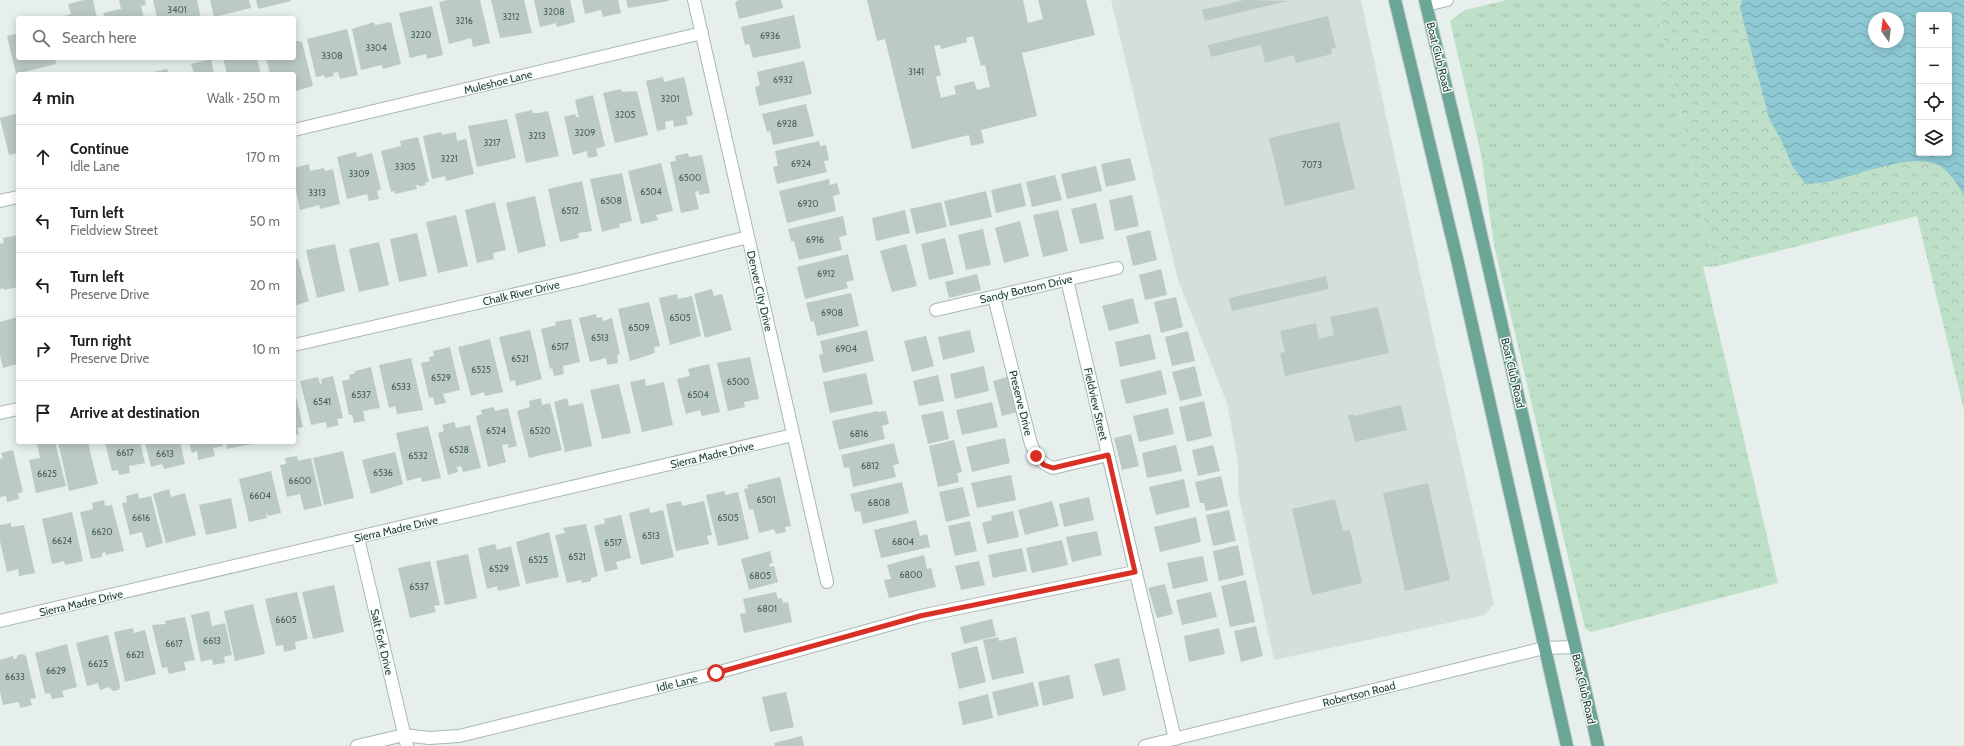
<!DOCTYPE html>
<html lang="en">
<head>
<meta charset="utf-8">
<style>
	:root { --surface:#fff; --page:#f6f6f6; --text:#202124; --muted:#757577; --line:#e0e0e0 }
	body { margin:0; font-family:Cabin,sans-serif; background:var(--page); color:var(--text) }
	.controls { position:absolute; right:12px; top:12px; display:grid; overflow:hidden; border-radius:4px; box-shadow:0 2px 10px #0003 }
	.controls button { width:36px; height:36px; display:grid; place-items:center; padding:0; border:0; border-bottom:1px solid var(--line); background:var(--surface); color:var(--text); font:20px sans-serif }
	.compass { position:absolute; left:1868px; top:12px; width:36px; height:36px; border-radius:50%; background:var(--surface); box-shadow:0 2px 10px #0003; rotate:346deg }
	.stop { position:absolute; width:12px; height:12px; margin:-9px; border:3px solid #d93025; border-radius:50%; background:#fff }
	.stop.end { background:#d93025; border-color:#fff; box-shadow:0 1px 4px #0008 }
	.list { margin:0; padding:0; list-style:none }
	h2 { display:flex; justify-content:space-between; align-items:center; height:52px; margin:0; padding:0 16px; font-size:17px }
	h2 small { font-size:13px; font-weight:400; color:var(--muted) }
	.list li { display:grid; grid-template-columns:26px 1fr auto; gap:12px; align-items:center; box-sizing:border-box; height:64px; padding:0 16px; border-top:1px solid var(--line) }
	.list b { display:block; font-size:15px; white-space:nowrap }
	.list p { margin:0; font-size:13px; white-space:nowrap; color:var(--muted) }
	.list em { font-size:13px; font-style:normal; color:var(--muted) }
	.icon { flex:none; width:22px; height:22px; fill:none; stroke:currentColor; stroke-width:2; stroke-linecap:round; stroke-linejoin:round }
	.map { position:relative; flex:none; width:1964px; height:746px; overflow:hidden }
	.search { position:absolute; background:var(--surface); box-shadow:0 2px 10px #0003; left:16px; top:16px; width:280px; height:44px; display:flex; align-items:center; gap:10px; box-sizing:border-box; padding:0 14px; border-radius:4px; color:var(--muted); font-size:15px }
	.panel { position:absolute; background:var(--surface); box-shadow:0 2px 10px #0003; left:16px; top:72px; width:280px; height:372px; border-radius:4px }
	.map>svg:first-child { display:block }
	.built { fill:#d4dfda }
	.grass { fill:url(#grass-tufts) }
	.park { fill:url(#park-crowns); fill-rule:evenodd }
	.water { fill:url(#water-waves); fill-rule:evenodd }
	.building { fill:#bbcac4; fill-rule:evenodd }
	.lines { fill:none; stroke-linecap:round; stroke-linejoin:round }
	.minor-casing { stroke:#a8b8b2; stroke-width:14 }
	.major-casing { stroke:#c2cac8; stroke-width:14 }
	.minor { stroke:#fff; stroke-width:12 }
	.major { stroke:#6aa596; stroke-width:12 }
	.route { stroke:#d93025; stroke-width:5 }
	.labels { text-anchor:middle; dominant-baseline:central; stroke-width:3; stroke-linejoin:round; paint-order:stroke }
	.number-label { font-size:9px; fill:#4a645c }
	.street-label { font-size:11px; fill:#24423a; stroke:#f7fbf9 }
</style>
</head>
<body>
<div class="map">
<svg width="1964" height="746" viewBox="0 0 1964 746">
	<defs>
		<pattern id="grass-tufts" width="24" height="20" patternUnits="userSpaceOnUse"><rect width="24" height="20" fill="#bfe0c8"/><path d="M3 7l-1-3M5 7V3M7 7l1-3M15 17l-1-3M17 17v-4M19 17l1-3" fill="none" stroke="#a4c1ad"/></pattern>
		<pattern id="park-crowns" width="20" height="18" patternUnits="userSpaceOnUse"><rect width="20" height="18" fill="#bfe0c8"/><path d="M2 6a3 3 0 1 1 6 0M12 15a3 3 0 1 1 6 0" fill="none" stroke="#a4c1ad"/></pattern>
		<pattern id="water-waves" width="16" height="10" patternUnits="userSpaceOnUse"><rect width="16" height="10" fill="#8ec9d4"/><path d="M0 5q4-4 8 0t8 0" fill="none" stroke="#74a5ad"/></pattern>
	</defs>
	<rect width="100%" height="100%" fill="#e6efeb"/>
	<path class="built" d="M1111,0H1361L1436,347L1494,604L1485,615L1274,660L1238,492V462L1227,403L1178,280Z"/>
	<path class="grass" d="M1507,0H1655L1714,267L1703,266L1778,583L1591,632L1585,628L1494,245L1481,154L1450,21L1465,10Z"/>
	<path class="park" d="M1655,0H1964V410L1917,216L1714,267ZM1919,15H1949V153H1919ZM1874,18H1898V42H1874Z"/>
	<path class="water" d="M1742,0H1964V196C1957,182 1946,166 1930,162C1906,156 1852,176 1827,182C1820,183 1813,183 1806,184L1792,166L1783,144L1769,118L1740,8ZM1919,15H1949V153H1919ZM1874,18H1898V42H1874Z"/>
	<g class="building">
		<path d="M84,0H93L97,18H58L71,14L68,4Z"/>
		<path d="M119,0H145L146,5L141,6L144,18H105L103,13L121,9Z"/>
		<path d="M153,0H197L201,18H157Z"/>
		<path d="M210,0H249L251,8L214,17Z"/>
		<path d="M256,0H291V1L258,9Z"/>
		<path d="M448,0H480L490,43L473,47L471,38L449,44L439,2Z"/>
		<path d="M491,0H524L532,33L500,38Z"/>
		<path d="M534,0H570L575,22L557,27L556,23L540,27Z"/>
		<path d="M582,0H618L621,13L603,17L601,10L585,14Z"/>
		<path d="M626,0H669V1L628,8Z"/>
		<path d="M739,0H781L783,8L739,19L735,2Z"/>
		<path d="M867,0H1023L1028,23L1043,19L1038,0H1086L1095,35L1022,53L1037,116L981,130L984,143L971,146L969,135L912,149L885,39L877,41ZM973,36L981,66L985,65L990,87L977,90L974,81L954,86L956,94L941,98L936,77L941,75L934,46L940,45L941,49L967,42L966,38Z"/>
		<path d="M1244,0L1288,1L1205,21L1202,10Z"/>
		<path d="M432,6L443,55L427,59L426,54L410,58L399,13Z"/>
		<path d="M794,15L801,48L753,58L749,44L745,45L741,27Z"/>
		<path d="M1328,16L1336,48L1331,49L1332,54L1296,63L1294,55L1265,63L1261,45L1211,57L1208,45Z"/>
		<path d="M374,22L375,25L391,22L401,64L383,69L382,65L361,70L352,29Z"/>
		<path d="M347,29L358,75L340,79L338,72L333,73L334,76L325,78L324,75L316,77L307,39Z"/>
		<path d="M18,33V58H55L56,64L16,74L7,36Z"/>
		<path d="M297,41L302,42L313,86L296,91L294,86V74H270L266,58H294V42Z"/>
		<path d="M223,58H257L261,74H227Z"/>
		<path d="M211,59L214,74H194L191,64Z"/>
		<path d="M804,61L812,94L759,106L755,87L760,85L757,72Z"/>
		<path d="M167,69L169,74H149V73Z"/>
		<path d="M663,77L664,82L684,77L693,115L686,117L688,124L674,127L673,120L665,122L666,129L657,131L646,81Z"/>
		<path d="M621,89L622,92L637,91L648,135L615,143L603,93Z"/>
		<path d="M593,95L605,146L596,149L598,156L588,158L587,151L573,155L564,117L575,114L576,117H579L575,100Z"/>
		<path d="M806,104L814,136L773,145L770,131L767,132L762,114Z"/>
		<path d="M532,110L533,113H539L548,111L559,156L526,163L515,114Z"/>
		<path d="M18,113V153L9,155L0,118Z"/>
		<path d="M507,119L516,158L477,167L468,126Z"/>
		<path d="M1339,122L1355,189L1285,206L1269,138Z"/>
		<path d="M441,132L442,135L456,132L457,141L466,139L474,174L446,181L445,176L432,179L423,136Z"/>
		<path d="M418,137L429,182L425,183L426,185L420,187L419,185H416L417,189L395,194L394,191L391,192L381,151L401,146L400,141Z"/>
		<path d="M819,141L820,146L826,145L829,160L824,161L827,172L777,184L773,167L778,166L775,151Z"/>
		<path d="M356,152L357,157L372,153L381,189L377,191L379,199L369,201L367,194L347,199L337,157Z"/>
		<path d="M688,153L689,157L702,155L710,193L699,195V191L695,192L699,209L681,213L670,162L676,161L675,156Z"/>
		<path d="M1130,158L1136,180L1106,187L1101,164Z"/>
		<path d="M661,163L673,211L656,215L658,220L641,224L628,171Z"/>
		<path d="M309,164L310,171L324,168L325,171L333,169L340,204L320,209L319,205L300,210L294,181V168Z"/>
		<path d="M1096,166L1102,191L1067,199L1061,174Z"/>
		<path d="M622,173L632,221L619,224L620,227L602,232L590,179Z"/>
		<path d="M1055,175L1062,200L1032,207L1026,182Z"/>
		<path d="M829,179L830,185L837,183L840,194L833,196L836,211L787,223L779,191Z"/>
		<path d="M582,181L592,231L578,233L579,238L560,242L548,189Z"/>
		<path d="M1021,183L1026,206L996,213L991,190Z"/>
		<path d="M986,191L992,217L950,226L944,201Z"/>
		<path d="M1132,195L1139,226L1115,231L1109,200Z"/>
		<path d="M535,196L546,246L518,253L506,203Z"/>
		<path d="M495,202L506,250L493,253L494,259L477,263L465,210Z"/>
		<path d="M941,202L947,227L916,234L910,209Z"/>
		<path d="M1096,203L1104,239L1080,244L1071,209Z"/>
		<path d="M905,210L910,233L876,241L872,218Z"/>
		<path d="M1058,210L1068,251L1043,257L1033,215Z"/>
		<path d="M456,215L468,266L438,273L426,222Z"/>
		<path d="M843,216L847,235L839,237L842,250L799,260L794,241H791L788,229Z"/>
		<path d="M1020,221L1029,256L1004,263L995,228Z"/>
		<path d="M983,229L991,265L966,270L958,235Z"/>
		<path d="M1150,230L1157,260L1133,266L1126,236Z"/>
		<path d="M417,233L427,276L399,282L390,239Z"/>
		<path d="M18,235V287L4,290L3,288L0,289V244L4,243L3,238Z"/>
		<path d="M945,238L954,274L929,280L921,244Z"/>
		<path d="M379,242L389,285L359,292L349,249Z"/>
		<path d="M335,244L345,291L317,298L306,250Z"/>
		<path d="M906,244L917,286L892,292L880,251Z"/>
		<path d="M848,254L854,280L846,282L848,288L805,299L797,267Z"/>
		<path d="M298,259L309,301L294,306V260Z"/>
		<path d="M1161,269L1167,295L1145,300L1139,275Z"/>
		<path d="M977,274L981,290L949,298L945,282Z"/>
		<path d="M1326,276L1329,289L1232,311L1229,298Z"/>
		<path d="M712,289L714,296L722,294L732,330L705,338L694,294Z"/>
		<path d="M851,293L859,326L817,336L814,321L811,322L806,303Z"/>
		<path d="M677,294L678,299L692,296L701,336L670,345L659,298Z"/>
		<path d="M1176,297L1183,327L1161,333L1154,302Z"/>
		<path d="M1133,298L1139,323L1109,331L1102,306Z"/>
		<path d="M649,302L660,346L654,347L655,353L630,361L618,309Z"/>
		<path d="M1378,307L1389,353L1285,376L1280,353L1285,352L1280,331L1316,323L1319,339L1334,335L1330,317Z"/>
		<path d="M596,314L597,318L602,317L603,321L612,318L620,354L617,355L618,363L607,365L606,358L590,362L579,318Z"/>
		<path d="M18,317V368L17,364L3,368L0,355V322Z"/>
		<path d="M571,319L580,362L563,366L564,374L554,376L552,368L550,369L541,329L556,325L555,322Z"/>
		<path d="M530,330L542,379L516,386L515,380L510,381L499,337Z"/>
		<path d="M867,330L874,361L823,373L819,355L823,354L820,341Z"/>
		<path d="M970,330L975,352L943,360L938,337Z"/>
		<path d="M1188,331L1195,361L1172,366L1165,337Z"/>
		<path d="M1150,334L1156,359L1120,367L1115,342Z"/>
		<path d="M926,336L934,366L912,372L904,341Z"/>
		<path d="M490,339L503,392L485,396L484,392L471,396L458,347Z"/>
		<path d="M450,347L460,390L443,394L446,403L435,405L433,397L429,398L421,363L430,361L429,357L434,356L433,351Z"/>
		<path d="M750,357L759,399L744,402L745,407L728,411L717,363Z"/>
		<path d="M411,358L423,410L397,414L395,406L389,408L379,365Z"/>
		<path d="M709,364L720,412L702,416L700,410L686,414L677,379L690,376L688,369Z"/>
		<path d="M984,366L989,391L955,399L950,374Z"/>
		<path d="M1195,366L1202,396L1180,401L1172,372Z"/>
		<path d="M371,367L380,408L363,411L365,421L354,423L352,415H349L342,381L350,379L349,375L355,373V371Z"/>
		<path d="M1161,370L1167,394L1126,404L1120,380Z"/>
		<path d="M866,373L873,404L830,413L823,382Z"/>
		<path d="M938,375L944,401L919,406L913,381Z"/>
		<path d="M333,376L343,418L337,419L339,425L327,428L326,422L311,425L300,381L318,377L320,384L322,383L321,379Z"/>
		<path d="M1010,376L1018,412L1002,416L993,381Z"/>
		<path d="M645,379L646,386L664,382L673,425L642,432L630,382Z"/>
		<path d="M619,384L631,433L602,439L590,390Z"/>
		<path d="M295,392L303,427L297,428L299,434L294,435Z"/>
		<path d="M541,398L542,405L550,403L562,450L529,458L517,411L530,407L529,401Z"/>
		<path d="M567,398L569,406L583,403L592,446L565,452L554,402Z"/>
		<path d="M1204,401L1212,436L1187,442L1179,407Z"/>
		<path d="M992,402L998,427L962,435L956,410Z"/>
		<path d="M1401,405L1407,430L1355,442L1348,415L1353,414L1354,416Z"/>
		<path d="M494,407L495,411L508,408L517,446L508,448V444L502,445L506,462L488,467L476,416L482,414L481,410Z"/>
		<path d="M1168,408L1174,434L1139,442L1133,416Z"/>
		<path d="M878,411V412L886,411L889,424L882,426L885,439L839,450L832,421Z"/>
		<path d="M943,411L949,439L928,444L921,415Z"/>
		<path d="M454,422L456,428L470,425L481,468L463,472L461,466L457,467L458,472L448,475L438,433L444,431L442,425Z"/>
		<path d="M428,426L441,478L422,482L421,477L407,481L396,433Z"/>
		<path d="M1131,434L1139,466L1122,470L1114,438Z"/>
		<path d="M1005,438L1010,463L972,472L966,447Z"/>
		<path d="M954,440L962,472L957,473L959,482L938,487L929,446Z"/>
		<path d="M44,442H55L66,486L36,493L29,460L40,458L37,444Z"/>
		<path d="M58,442H88L98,484L69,491Z"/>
		<path d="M105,442H140L145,463L129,466L130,473L119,475L118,470L112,471Z"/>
		<path d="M145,442H180L185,464L164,469L162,464L151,467Z"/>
		<path d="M189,442H222L223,446L213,448L215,456L198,460L197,451L192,453Z"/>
		<path d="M226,442H257V443L227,449Z"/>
		<path d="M894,443L899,464L893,465L896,477L853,487L849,467L844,468L841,455Z"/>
		<path d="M1176,445L1182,471L1147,478L1142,453Z"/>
		<path d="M1213,445L1220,471L1198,476L1192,450Z"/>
		<path d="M13,450L23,492L18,493L19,499L7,502L6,496L0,497V459L3,458L1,453Z"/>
		<path d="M343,451L354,498L324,505L313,458Z"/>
		<path d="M395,452L403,484L371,494L362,460Z"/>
		<path d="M297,456L298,461L311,458L322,506L304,510L300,494L287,497L280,465L286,464L285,458Z"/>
		<path d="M271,471L281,513L268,516L266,511L267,518L249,522L239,479Z"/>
		<path d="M1011,475L1016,500L977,508L971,483Z"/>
		<path d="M1221,476L1228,506L1206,511L1204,503H1200L1195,482Z"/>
		<path d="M780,477L791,526L785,527L786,532L776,534L774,529L759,533L753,509L749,510L744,489L748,488L747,485Z"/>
		<path d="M1184,479L1190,507L1156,515L1149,487Z"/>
		<path d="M902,482L909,513L863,524L860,511L855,512L850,494Z"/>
		<path d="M1428,483L1450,580L1405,591L1383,493Z"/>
		<path d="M963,487L970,516L946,522L939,492Z"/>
		<path d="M169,489L171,497L185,493L196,535L166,543L153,494Z"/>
		<path d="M724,491L726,495L738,492L749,539L718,546L706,495Z"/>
		<path d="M138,493L139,499L151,496L163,543L146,548L142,532L130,535L122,503L127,502L126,496Z"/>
		<path d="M1089,497L1094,520L1064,527L1059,504Z"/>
		<path d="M231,498L237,528L206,535L199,505Z"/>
		<path d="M1335,499L1343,531L1350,530L1362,583L1312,595L1292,509Z"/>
		<path d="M104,500L105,506L112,505L124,551L106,555L105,552L102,553V557L91,559L80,512L93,509L92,503Z"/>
		<path d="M681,501L682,506L704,501L712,535L707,536L709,544L676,551L666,504Z"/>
		<path d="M1052,501L1059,526L1025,535L1018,510Z"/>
		<path d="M649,508L650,513L663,510L674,557L641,565L629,513Z"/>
		<path d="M1229,510L1236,541L1213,546L1206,515Z"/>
		<path d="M1013,511L1019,537L987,544L982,523L992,520L991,516Z"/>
		<path d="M72,512L83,561L65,565L64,561L52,564L42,519Z"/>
		<path d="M621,515L631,558L616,562L618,569L605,572L594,526L605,523L604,519Z"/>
		<path d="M1196,517L1201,542L1160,552L1154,527Z"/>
		<path d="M916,520L920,536L927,534L930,547L881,558L874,530Z"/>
		<path d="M970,521L977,551L955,556L948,526Z"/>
		<path d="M11,523V527L24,525L35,573L19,576L18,569L7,572L0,541V525Z"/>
		<path d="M586,524L598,576L591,578V581L582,583L581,580L567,583L555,535L565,533L563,528Z"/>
		<path d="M1097,531L1102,555L1072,562L1066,537Z"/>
		<path d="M549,532L559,577L526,584L516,542Z"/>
		<path d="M1062,540L1068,565L1032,573L1026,548Z"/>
		<path d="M495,544L497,550L511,546L520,586L498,591L497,586L487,589L478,548Z"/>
		<path d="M1238,545L1244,575L1219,581L1213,551Z"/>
		<path d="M1022,548L1027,571L993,578L988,555Z"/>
		<path d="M770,551L773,563L769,564L770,567L774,566L778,582L749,590L741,559Z"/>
		<path d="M468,554L477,598L445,605L436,561Z"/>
		<path d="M924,555L927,569L931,568L936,587L889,598L884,580L891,579L887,565Z"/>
		<path d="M1203,556L1208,581L1173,589L1167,563Z"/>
		<path d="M430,561L440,605L434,606L436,612L410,618L398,568Z"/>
		<path d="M979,561L985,585L961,590L955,566Z"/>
		<path d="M1246,580L1255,622L1230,627L1221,586Z"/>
		<path d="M1165,584L1173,614L1157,618L1148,588Z"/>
		<path d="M334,585L344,632L313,639L302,592Z"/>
		<path d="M297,592L308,639L295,642L296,649L284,652L283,645L276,646L265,599Z"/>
		<path d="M776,592L778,599L782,598L783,603L788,602L792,622L744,633L740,614L746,613L743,599Z"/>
		<path d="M1211,592L1217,617L1182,625L1176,600Z"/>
		<path d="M253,604L265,654L235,661L224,611Z"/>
		<path d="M209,611L212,626L225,623L232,655L224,657L225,663L213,665L212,659L201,662L191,615Z"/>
		<path d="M185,617L195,660L184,662L186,670L169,674L167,667L162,668L152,625L166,624L165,621Z"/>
		<path d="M992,619L996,636L964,644L960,627Z"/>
		<path d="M1256,626L1263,656L1241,662L1234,631Z"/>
		<path d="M133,628L134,633L145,630L156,674L125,682L114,632Z"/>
		<path d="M1219,628L1225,654L1189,662L1184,636Z"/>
		<path d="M108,635L120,686L119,690L113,691L109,687L100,690L98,683L87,686L76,643Z"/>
		<path d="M998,637L999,641L1016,637L1024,673L992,680L983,640Z"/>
		<path d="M67,644L77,687L62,691L64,697L52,699L50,693L45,694L35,653Z"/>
		<path d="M977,646L986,682L959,689L951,653Z"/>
		<path d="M23,654L26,656L36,698L30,699L32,705L20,708L19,702L3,705L0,692V660L13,656V659H16L18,655Z"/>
		<path d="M1119,658L1126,690L1103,696L1094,664Z"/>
		<path d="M1069,675L1074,698L1043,706L1038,682Z"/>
		<path d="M1033,682L1039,706L998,716L992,692Z"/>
		<path d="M786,692L794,727L770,732L762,697Z"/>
		<path d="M988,694L993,718L963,725L958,702Z"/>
		<path d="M802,736L804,746H775L774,743Z"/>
	</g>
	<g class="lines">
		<g class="minor-casing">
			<g id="minor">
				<path d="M694,0L827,582"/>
				<path d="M1426,5L1447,0"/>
				<path d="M294,130L702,33"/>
				<path d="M0,201L18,197"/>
				<path d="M1067,280L1175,739"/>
				<path d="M994,297L1031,444C1036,456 1040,463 1053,468L1108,455"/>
				<path d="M936,310L1117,268"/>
				<path d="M294,345L581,279L748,237"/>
				<path d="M0,413L18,409"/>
				<path d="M358,538L407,746"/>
				<path d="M0,621L793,435"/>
				<path d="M357,746L404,735L429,738L459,736L716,673L920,616L1135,572"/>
				<path d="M1145,746L1520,654L1544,648L1574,647"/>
			</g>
		</g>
		<g class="major-casing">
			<g id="major">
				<path d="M1395,0L1458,263L1567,746"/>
				<path d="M1425,0L1470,186L1598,746"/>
			</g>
		</g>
		<use href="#minor" class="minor"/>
		<use href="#major" class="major"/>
	</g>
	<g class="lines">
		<path class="route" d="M716,673L920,616L1135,572L1108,455L1053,468L1044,465L1036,456"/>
	</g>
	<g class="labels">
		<g class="number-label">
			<text x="177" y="9">3401</text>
			<text x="554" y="11">3208</text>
			<text x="511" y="16">3212</text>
			<text x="464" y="20">3216</text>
			<text x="421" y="34">3220</text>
			<text x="770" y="35">6936</text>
			<text x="376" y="47">3304</text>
			<text x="332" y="55">3308</text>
			<text x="916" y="71">3141</text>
			<text x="783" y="79">6932</text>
			<text x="670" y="98">3201</text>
			<text x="625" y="114">3205</text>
			<text x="787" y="123">6928</text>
			<text x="585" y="132">3209</text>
			<text x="537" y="135">3213</text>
			<text x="492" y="142">3217</text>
			<text x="449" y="158">3221</text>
			<text x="801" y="163">6924</text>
			<text x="1312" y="164">7073</text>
			<text x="405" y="166">3305</text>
			<text x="359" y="173">3309</text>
			<text x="690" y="177">6500</text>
			<text x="651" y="191">6504</text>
			<text x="317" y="192">3313</text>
			<text x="611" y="200">6508</text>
			<text x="808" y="203">6920</text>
			<text x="570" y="210">6512</text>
			<text x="815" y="239">6916</text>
			<text x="826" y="273">6912</text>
			<text x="832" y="312">6908</text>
			<text x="680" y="317">6505</text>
			<text x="639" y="327">6509</text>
			<text x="600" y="337">6513</text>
			<text x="560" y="346">6517</text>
			<text x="846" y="348">6904</text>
			<text x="520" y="358">6521</text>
			<text x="481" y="369">6525</text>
			<text x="441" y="377">6529</text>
			<text x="738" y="381">6500</text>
			<text x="401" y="386">6533</text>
			<text x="361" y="394">6537</text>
			<text x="698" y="394">6504</text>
			<text x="322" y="401">6541</text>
			<text x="496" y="430">6524</text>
			<text x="540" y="430">6520</text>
			<text x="859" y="433">6816</text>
			<text x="459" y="449">6528</text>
			<text x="125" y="452">6617</text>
			<text x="165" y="453">6613</text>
			<text x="418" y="455">6532</text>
			<text x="870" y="465">6812</text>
			<text x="383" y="472">6536</text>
			<text x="47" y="473">6625</text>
			<text x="300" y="480">6600</text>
			<text x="260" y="495">6604</text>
			<text x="766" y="499">6501</text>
			<text x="879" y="502">6808</text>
			<text x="141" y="517">6616</text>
			<text x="728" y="517">6505</text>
			<text x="102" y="531">6620</text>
			<text x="651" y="535">6513</text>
			<text x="62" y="540">6624</text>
			<text x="903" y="541">6804</text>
			<text x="613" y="542">6517</text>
			<text x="577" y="556">6521</text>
			<text x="538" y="559">6525</text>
			<text x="499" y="568">6529</text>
			<text x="911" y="574">6800</text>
			<text x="760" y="575">6805</text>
			<text x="419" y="586">6537</text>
			<text x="767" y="608">6801</text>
			<text x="286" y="619">6605</text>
			<text x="212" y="640">6613</text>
			<text x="174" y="643">6617</text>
			<text x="135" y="654">6621</text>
			<text x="98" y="663">6625</text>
			<text x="56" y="670">6629</text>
			<text x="15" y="676">6633</text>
		</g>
		<g class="street-label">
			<text transform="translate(1439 57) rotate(76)">Boat Club Road</text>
			<text transform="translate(498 82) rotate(-14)">Muleshoe Lane</text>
			<text transform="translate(1026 289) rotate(-13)">Sandy Bottom Drive</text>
			<text transform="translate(760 291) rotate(77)">Denver City Drive</text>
			<text transform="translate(521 293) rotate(-13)">Chalk River Drive</text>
			<text transform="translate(1513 373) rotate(77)">Boat Club Road</text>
			<text transform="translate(1021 403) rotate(76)">Preserve Drive</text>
			<text transform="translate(1096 404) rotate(77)">Fieldview Street</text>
			<text transform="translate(712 455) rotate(-13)">Sierra Madre Drive</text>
			<text transform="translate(396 529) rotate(-13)">Sierra Madre Drive</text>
			<text transform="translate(81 603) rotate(-13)">Sierra Madre Drive</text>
			<text transform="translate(382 642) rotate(77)">Salt Fork Drive</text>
			<text transform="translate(677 683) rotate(-14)">Idle Lane</text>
			<text transform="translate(1584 689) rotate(77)">Boat Club Road</text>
			<text transform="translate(1359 694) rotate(-14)">Robertson Road</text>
		</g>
	</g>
</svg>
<div class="controls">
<button>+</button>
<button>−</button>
<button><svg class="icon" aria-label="locate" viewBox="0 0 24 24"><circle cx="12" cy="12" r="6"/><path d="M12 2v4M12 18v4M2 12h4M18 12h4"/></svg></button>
<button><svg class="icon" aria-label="layers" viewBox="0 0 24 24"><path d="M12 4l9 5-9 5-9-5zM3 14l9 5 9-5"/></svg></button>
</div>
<svg class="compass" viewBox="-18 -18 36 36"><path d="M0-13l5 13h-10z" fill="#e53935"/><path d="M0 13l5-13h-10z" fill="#757577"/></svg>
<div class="stop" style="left:716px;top:673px"></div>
<div class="stop end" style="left:1036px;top:456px"></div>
<div class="search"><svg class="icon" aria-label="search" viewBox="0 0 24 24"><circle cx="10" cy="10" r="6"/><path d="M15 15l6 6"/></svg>Search here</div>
<section class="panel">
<h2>4 min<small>Walk · 250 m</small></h2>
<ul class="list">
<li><svg class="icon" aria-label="ahead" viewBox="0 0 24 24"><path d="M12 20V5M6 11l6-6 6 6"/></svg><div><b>Continue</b><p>Idle Lane</p></div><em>170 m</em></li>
<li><svg class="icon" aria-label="left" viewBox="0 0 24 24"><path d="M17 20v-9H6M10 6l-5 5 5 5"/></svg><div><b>Turn left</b><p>Fieldview Street</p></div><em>50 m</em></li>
<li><svg class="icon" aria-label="left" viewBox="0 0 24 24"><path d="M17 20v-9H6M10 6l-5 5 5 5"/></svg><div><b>Turn left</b><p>Preserve Drive</p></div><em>20 m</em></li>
<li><svg class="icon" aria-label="right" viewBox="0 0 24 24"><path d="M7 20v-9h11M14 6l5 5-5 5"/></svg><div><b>Turn right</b><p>Preserve Drive</p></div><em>10 m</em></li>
<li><svg class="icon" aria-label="arrive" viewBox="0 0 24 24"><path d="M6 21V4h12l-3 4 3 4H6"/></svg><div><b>Arrive at destination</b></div></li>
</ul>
</section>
</div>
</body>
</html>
